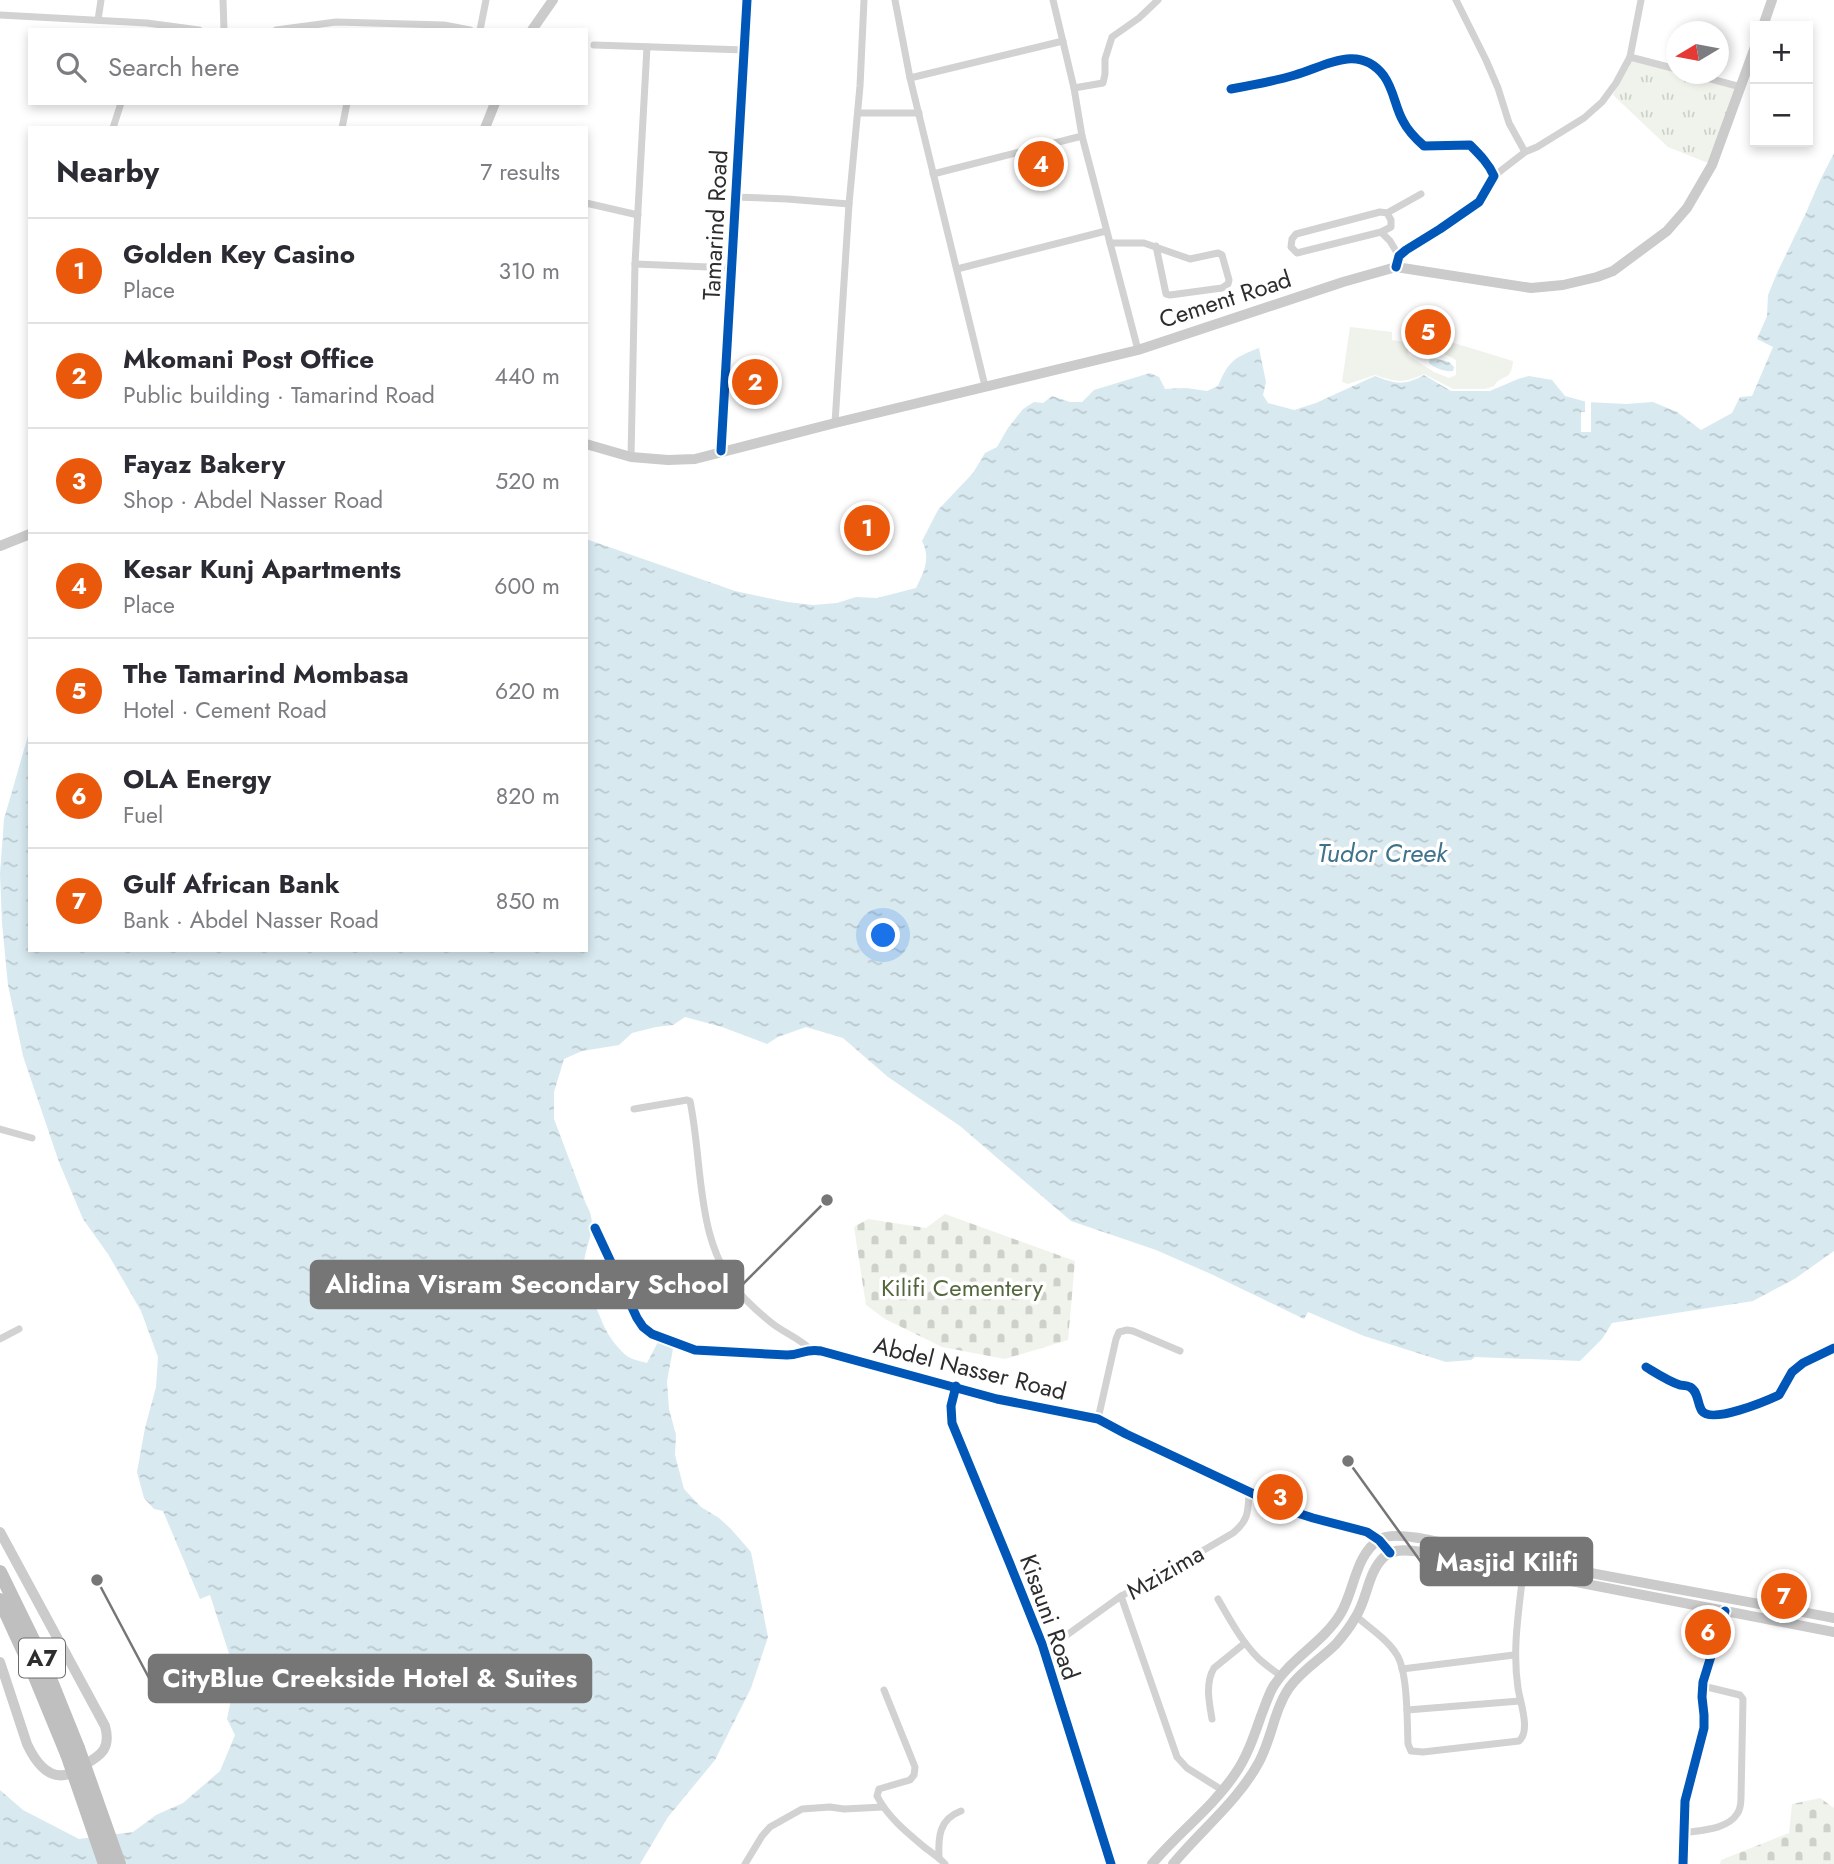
<!DOCTYPE html>
<html lang="en">
<head>
<meta charset="utf-8">
<style>
	:root { --surface:#fff; --page:#f2f2f3; --text:#2b2b33; --muted:#7c7c81; --line:#e1e1e2; --accent:#ea580c }
	body { margin:0; font-family:Jost,sans-serif; background:var(--page); color:var(--text) }
	.controls { position:absolute; right:21px; top:21px; display:grid; overflow:hidden; border-radius:0px; box-shadow:0 4px 10px #0003 }
	.controls button { width:63px; height:63px; display:grid; place-items:center; padding:0; border:0; border-bottom:2px solid var(--line); background:var(--surface); color:var(--text); font:35px sans-serif }
	.compass { position:absolute; left:1666px; top:21px; width:63px; height:63px; border-radius:50%; background:var(--surface); box-shadow:0 4px 10px #0003; rotate:260deg }
	.you { position:absolute; left:884px; top:936px; width:24px; height:24px; margin:-18px; border:5px solid #fff; border-radius:50%; background:#1a73e8; box-shadow:0 0 0 10px #1a73e833 }
	.badge { display:grid; place-items:center; width:46px; height:46px; border-radius:50%; background:var(--accent); color:#fff; font-size:23px; font-weight:700 }
	.pin { position:absolute; translate:-50% -50%; border:4px solid #fff; box-shadow:0 2px 7px #0006 }
	.list { margin:0; padding:0; list-style:none }
	h2 { display:flex; justify-content:space-between; align-items:center; height:91px; margin:0; padding:0 28px; font-size:30px }
	h2 small { font-size:23px; font-weight:400; color:var(--muted) }
	.list li { display:grid; grid-template-columns:46px 1fr auto; gap:21px; align-items:center; box-sizing:border-box; height:105px; padding:0 28px; border-top:2px solid var(--line) }
	.list b { display:block; font-size:26px; white-space:nowrap }
	.list p { margin:0; font-size:23px; white-space:nowrap; color:var(--muted) }
	.list em { font-size:23px; font-style:normal; color:var(--muted) }
	.icon { flex:none; width:38px; height:38px; fill:none; stroke:currentColor; stroke-width:2; stroke-linecap:round; stroke-linejoin:round }
	.map { position:relative; flex:none; width:1834px; height:1864px; overflow:hidden }
	.search { position:absolute; background:var(--surface); box-shadow:0 4px 10px #0003; left:28px; top:28px; width:560px; height:77px; display:flex; align-items:center; gap:18px; box-sizing:border-box; padding:0 24px; border-radius:0px; color:var(--muted); font-size:26px }
	.panel { position:absolute; background:var(--surface); box-shadow:0 4px 10px #0003; left:28px; top:126px; width:560px; height:826px; border-radius:0px }
	.map>svg:first-child { display:block }
	.green { fill:#f0f3eb }
	.cemetery { fill:url(#cemetery-stones) }
	.park { fill:url(#park-tufts) }
	.water { fill:url(#water-ripples) }
	.pier { fill:#fff }
	.lines { fill:none; stroke-linecap:round; stroke-linejoin:round }
	.street { stroke:#d2d2d2; stroke-width:7 }
	.secondary { stroke:#cbcbcb; stroke-width:10 }
	.highway { stroke:#bfbfbf; stroke-width:14 }
	.highway-bridge { stroke:#bfbfbf; stroke-width:14 }
	.cycleway-casing { stroke:#fff; stroke-width:13 }
	.cycleway { stroke:#0057b8; stroke-width:9 }
	.labels { text-anchor:middle; dominant-baseline:central; stroke-width:7; stroke-linejoin:round; paint-order:stroke }
	.shield { fill:#fff; stroke:#6c6c6c; stroke-width:2 }
	.shield-label { font-size:23px; font-weight:bold; fill:#2d2d2d }
	.street-label { font-size:24px; fill:#2d2d2d; stroke:#fff }
	.park-label { font-size:24px; fill:#53663d; stroke:#fff }
	.water-label { font-size:26px; font-style:italic; fill:#3f738b; stroke:#fff }
	.leader { fill:none; stroke:#767676; stroke-width:2.5 }
	.callout-dot { fill:#767676; stroke:#fff; stroke-width:2.5 }
	.callout { fill:#767676; stroke:#767676; stroke-width:2.5 }
	.callout-label { font-size:26px; text-anchor:middle; font-weight:bold; fill:#fff }
</style>
</head>
<body>
<div class="map">
<svg width="1834" height="1864" viewBox="0 0 1834 1864">
	<defs>
		<pattern id="cemetery-stones" width="16" height="16" patternUnits="userSpaceOnUse" patternTransform="scale(1.75)"><rect width="16" height="16" fill="#f0f3eb"/><path d="M2 7V4a2 2 0 0 1 4 0v3zM10 15v-3a2 2 0 0 1 4 0v3z" fill="#ced1ca"/></pattern>
		<pattern id="park-tufts" width="24" height="20" patternUnits="userSpaceOnUse" patternTransform="scale(1.75)"><rect width="24" height="20" fill="#f0f3eb"/><path d="M3 7l-1-3M5 7V3M7 7l1-3M15 17l-1-3M17 17v-4M19 17l1-3" fill="none" stroke="#ced1ca"/></pattern>
		<pattern id="water-ripples" width="26" height="14" patternUnits="userSpaceOnUse" patternTransform="scale(1.75)"><rect width="26" height="14" fill="#d8e9f0"/><path d="M2 4q2-2 4 0t4 0M15 11q2-2 4 0t4 0" fill="none" stroke="#bac8ce"/></pattern>
	</defs>
	<rect width="100%" height="100%" fill="#fff"/>
	<path class="green" d="M1350,327L1392,332V340L1406,342L1409,356L1434,372L1449,378L1456,375V360C1442,350 1424,353 1411,342V333H1414L1415,330L1421,337L1441,339L1513,361C1511,383 1502,373 1494,386L1485,389H1453L1424,374C1403,384 1396,382 1375,375L1348,384L1342,382Z"/>
	<g class="cemetery">
		<path d="M945,1214L1075,1261L1068,1340L1005,1359L942,1347L885,1319L866,1305L854,1227L868,1219L926,1228Z"/>
		<path d="M1820,1798L1834,1808V1864H1720L1721,1860L1789,1833L1792,1804Z"/>
	</g>
	<path class="park" d="M1630,57L1676,70V74H1687L1740,89L1708,163L1668,147L1613,95Z"/>
	<g class="water">
		<path d="M1834,153V1251L1796,1278L1753,1301L1612,1323L1602,1339L1580,1361L1475,1357L1471,1360L1446,1362L1364,1336L1308,1312L1304,1319L1211,1274L1156,1250L1071,1221L960,1126L888,1077L843,1038L806,1027L778,1037L767,1044L722,1027L685,1017L673,1025L656,1027L632,1033L619,1045L582,1051L564,1059L554,1092V1119L586,1204C599,1226 587,1239 584,1262C582,1274 600,1318 606,1330C610,1338 619,1350 627,1356C632,1360 641,1361 647,1363L658,1342L673,1349L667,1381L669,1409L676,1435L675,1455L684,1489L701,1507L719,1518L731,1529L751,1552L768,1637L751,1688L715,1760L668,1817L640,1864H0V1790L23,1810L79,1839L133,1832L156,1815L183,1803L220,1771L235,1735L227,1719L236,1675L210,1595L200,1599L163,1511L154,1509L144,1498L137,1472L145,1428L156,1387L158,1357L141,1311L108,1254L83,1219L59,1162L23,1056L8,985L2,923L0,874L4,819L30,729V950H586V539L735,591L787,602L813,605L837,603L856,597L877,598L916,588C924,572 931,558 922,541L938,510L973,473L985,453L997,447L1008,428L1023,409L1034,402L1043,403L1052,396L1070,402H1082L1094,390L1150,373L1159,377L1165,389L1186,388L1207,391L1218,386C1229,361 1233,358 1259,348L1266,382L1263,395L1268,403L1294,410L1316,403L1375,376C1396,384 1404,386 1424,375L1451,391H1490L1518,379L1529,376L1552,380L1565,396L1587,402L1626,404L1653,402L1677,412L1701,430L1732,413L1740,397L1752,396L1773,347L1757,339L1767,316L1768,295L1777,273L1804,217L1820,180Z"/>
		<path d="M1430,357L1449,362L1454,367L1453,371C1444,372 1435,368 1429,363Z"/>
	</g>
	<g class="pier">
		<path d="M1834,149V153L1820,180L1804,217L1801,216L1817,178L1829,154Z"/>
		<path d="M1585,398L1591,399V432H1581V412H1585Z"/>
	</g>
	<g class="lines">
		<g class="street">
			<path d="M223,0L224,30"/>
			<path d="M895,0L910,78L985,386"/>
			<path d="M1053,0L1074,88L1082,136L1138,350"/>
			<path d="M1456,0L1486,60L1498,88L1509,123L1525,152"/>
			<path d="M0,15L147,23L199,30"/>
			<path d="M98,20L101,0"/>
			<path d="M276,30L336,22L444,25L470,30"/>
			<path d="M480,30L486,0"/>
			<path d="M594,45L745,50"/>
			<path d="M1630,57L1641,0"/>
			<path d="M1692,74L1741,87"/>
			<path d="M910,78L1063,41"/>
			<path d="M1074,88L1103,83L1105,74V59L1112,37L1139,18L1158,0"/>
			<path d="M1231,89C1253,85 1275,81 1295,75C1326,66 1359,43 1384,76C1394,90 1395,107 1403,121C1408,131 1416,139 1424,146L1470,145C1480,155 1489,164 1494,176L1479,202L1440,229L1406,250L1399,256L1396,267"/>
			<path d="M858,113H919"/>
			<path d="M113,128L121,103"/>
			<path d="M342,128L347,103"/>
			<path d="M933,174L1082,136"/>
			<path d="M1494,176L1525,152L1537,147L1584,118L1602,102L1616,83L1630,57L1676,69"/>
			<path d="M735,197L787,199L849,204"/>
			<path d="M586,203L638,215"/>
			<path d="M1387,213L1421,194"/>
			<path d="M1381,232L1391,227V220L1387,213L1380,212L1296,234L1292,239L1291,247L1297,253L1381,232L1390,241L1399,256"/>
			<path d="M1110,243H1144L1190,259L1218,253L1222,255L1229,280L1228,284L1222,288L1170,295L1166,294L1156,246"/>
			<path d="M635,264L733,268"/>
			<path d="M957,269L1106,231"/>
			<path d="M835,423L849,204L860,86L864,0"/>
			<path d="M721,451L747,0"/>
			<path d="M631,457L635,264L647,47"/>
			<path d="M634,1109L687,1100L690,1101C704,1168 694,1246 745,1299C754,1308 764,1317 773,1324C785,1333 798,1338 809,1348"/>
			<path d="M0,1129L32,1138"/>
			<path d="M595,1228L637,1318L643,1327L652,1334L695,1350L787,1355C802,1355 805,1348 821,1351L997,1399L1098,1419L1126,1434L1288,1510L1313,1518L1367,1532L1379,1540L1390,1553"/>
			<path d="M0,1339L19,1329"/>
			<path d="M1646,1367C1656,1373 1668,1381 1680,1385C1681,1385 1689,1386 1690,1387C1699,1392 1697,1404 1702,1411C1712,1424 1766,1401 1779,1395L1792,1372L1803,1363L1834,1348"/>
			<path d="M956,1386L951,1406L952,1423L1010,1564L1042,1644L1111,1864"/>
			<path d="M1098,1419L1116,1339L1119,1332L1127,1330L1133,1331L1180,1351"/>
			<path d="M1121,1596L1177,1757L1187,1768L1222,1790"/>
			<path d="M1218,1599C1230,1620 1242,1642 1259,1659C1266,1665 1274,1671 1281,1676"/>
			<path d="M1357,1617C1370,1628 1388,1640 1397,1655C1408,1673 1407,1722 1408,1744L1411,1751L1423,1752L1519,1741C1531,1731 1520,1702 1518,1688C1512,1649 1519,1611 1523,1572"/>
			<path d="M1042,1644L1060,1640L1121,1596L1158,1577L1233,1533C1249,1520 1248,1511 1249,1492"/>
			<path d="M1048,1663L1060,1640"/>
			<path d="M1402,1669L1514,1655"/>
			<path d="M884,1690L915,1767L914,1775L910,1780L879,1789L877,1796C888,1817 905,1831 923,1846C930,1852 938,1856 945,1864"/>
			<path d="M1407,1710L1520,1701"/>
			<path d="M1212,1719C1209,1702 1205,1683 1214,1668L1245,1643"/>
			<path d="M1683,1833C1700,1830 1727,1830 1737,1814C1741,1809 1741,1802 1741,1797L1743,1699L1740,1695L1703,1686"/>
			<path d="M939,1858C938,1837 939,1819 961,1811"/>
			<path d="M745,1864L762,1836L770,1827L802,1809L830,1807L844,1809L883,1807"/>
			<path d="M1683,1864L1685,1801L1704,1728V1715L1702,1697L1703,1682L1725,1611"/>
		</g>
		<g class="secondary">
			<path d="M1763,26L1772,0"/>
			<path d="M532,30L553,0"/>
			<path d="M485,128L495,103"/>
			<path d="M586,444L631,457L668,460L695,459L835,423L1138,350L1343,282L1396,267L1531,288L1563,285L1597,277L1613,271L1667,231L1687,208L1712,165L1755,47"/>
			<path d="M0,546L30,534"/>
			<path d="M0,1532L105,1726C111,1748 102,1755 84,1765C79,1768 74,1772 69,1774C47,1781 34,1759 27,1744L0,1662"/>
			<path d="M1152,1864C1178,1833 1212,1808 1235,1774C1247,1757 1254,1736 1261,1716C1265,1706 1268,1696 1273,1687C1291,1658 1324,1642 1341,1613C1355,1589 1355,1555 1380,1539C1397,1529 1454,1546 1474,1550C1593,1575 1714,1595 1834,1618"/>
			<path d="M1173,1864C1201,1830 1238,1801 1259,1762C1272,1738 1274,1710 1289,1688C1302,1670 1321,1659 1336,1644C1343,1636 1350,1627 1355,1618C1368,1599 1367,1572 1385,1556C1395,1548 1410,1550 1421,1552L1834,1632"/>
		</g>
		<g class="highway">
			<path d="M0,1572L41,1656L78,1748"/>
			<path d="M0,1600L34,1674L67,1754"/>
		</g>
		<g class="highway-bridge">
			<path d="M78,1748L119,1864"/>
			<path d="M67,1754L105,1864"/>
		</g>
		<g class="cycleway-casing">
			<g id="cycleway">
				<path d="M1231,89C1253,85 1275,81 1295,75C1326,66 1359,43 1384,76C1394,90 1395,107 1403,121C1408,131 1416,139 1424,146L1470,145C1480,155 1489,164 1494,176L1479,202L1440,229L1406,250L1399,256L1396,267"/>
				<path d="M721,451L747,0"/>
				<path d="M595,1228L637,1318L643,1327L652,1334L695,1350L787,1355C802,1355 805,1348 821,1351L997,1399L1098,1419L1126,1434L1288,1510L1313,1518L1367,1532L1379,1540L1390,1553"/>
				<path d="M1646,1367C1656,1373 1668,1381 1680,1385C1681,1385 1689,1386 1690,1387C1699,1392 1697,1404 1702,1411C1712,1424 1766,1401 1779,1395L1792,1372L1803,1363L1834,1348"/>
				<path d="M956,1386L951,1406L952,1423L1010,1564L1042,1644L1111,1864"/>
				<path d="M1683,1864L1685,1801L1704,1728V1715L1702,1697L1703,1682L1725,1611"/>
			</g>
		</g>
		<use href="#cycleway" class="cycleway"/>
	</g>
	<g class="labels">
		<rect class="shield" x="19" y="1638.5" width="46" height="39" rx="5"/>
		<g class="shield-label">
			<text x="42" y="1658">A7</text>
		</g>
		<g class="street-label">
			<text transform="translate(715 225) rotate(-87)">Tamarind Road</text>
			<text transform="translate(1225 299) rotate(-18)">Cement Road</text>
			<text transform="translate(970 1368) rotate(14)">Abdel Nasser Road</text>
			<text transform="translate(1165 1572) rotate(-30)">Mzizima</text>
			<text transform="translate(1050 1617) rotate(70)">Kisauni Road</text>
		</g>
		<g class="park-label">
			<text x="962" y="1287">Kilifi Cementery</text>
		</g>
		<g class="water-label">
			<text x="1382" y="853">Tudor Creek</text>
		</g>
	</g>
	<path class="leader" d="M827 1200L743 1284M1348 1461L1421 1562M97 1580L149 1678"/>
	<g class="callout-dot">
		<circle cx="827" cy="1200" r="7"/>
		<circle cx="1348" cy="1461" r="7"/>
		<circle cx="97" cy="1580" r="7"/>
	</g>
	<g class="callout">
		<rect x="311" y="1261" width="432" height="47" rx="7"/>
		<rect x="1421" y="1538" width="171" height="47" rx="7"/>
		<rect x="149" y="1655" width="442" height="47" rx="7"/>
	</g>
	<g class="callout-label">
		<text x="527" y="1293">Alidina Visram Secondary School</text>
		<text x="1507" y="1571">Masjid Kilifi</text>
		<text x="370" y="1687">CityBlue Creekside Hotel &amp; Suites</text>
	</g>
</svg>
<div class="controls">
<button>+</button>
<button>−</button>
</div>
<svg class="compass" viewBox="-18 -18 36 36"><path d="M0-13l5 13h-10z" fill="#e53935"/><path d="M0 13l5-13h-10z" fill="#7c7c81"/></svg>
<div class="you"></div>
<div class="pin badge" style="left:867px;top:528px">1</div>
<div class="pin badge" style="left:755px;top:382px">2</div>
<div class="pin badge" style="left:1280px;top:1497px">3</div>
<div class="pin badge" style="left:1041px;top:164px">4</div>
<div class="pin badge" style="left:1428px;top:332px">5</div>
<div class="pin badge" style="left:1708px;top:1632px">6</div>
<div class="pin badge" style="left:1784px;top:1596px">7</div>
<div class="search"><svg class="icon" aria-label="search" viewBox="0 0 24 24"><circle cx="10" cy="10" r="6"/><path d="M15 15l6 6"/></svg>Search here</div>
<section class="panel">
<h2>Nearby<small>7 results</small></h2>
<ul class="list">
<li><span class="badge">1</span><div><b>Golden Key Casino</b><p>Place</p></div><em>310 m</em></li>
<li><span class="badge">2</span><div><b>Mkomani Post Office</b><p>Public building · Tamarind Road</p></div><em>440 m</em></li>
<li><span class="badge">3</span><div><b>Fayaz Bakery</b><p>Shop · Abdel Nasser Road</p></div><em>520 m</em></li>
<li><span class="badge">4</span><div><b>Kesar Kunj Apartments</b><p>Place</p></div><em>600 m</em></li>
<li><span class="badge">5</span><div><b>The Tamarind Mombasa</b><p>Hotel · Cement Road</p></div><em>620 m</em></li>
<li><span class="badge">6</span><div><b>OLA Energy</b><p>Fuel</p></div><em>820 m</em></li>
<li><span class="badge">7</span><div><b>Gulf African Bank</b><p>Bank · Abdel Nasser Road</p></div><em>850 m</em></li>
</ul>
</section>
</div>
</body>
</html>
